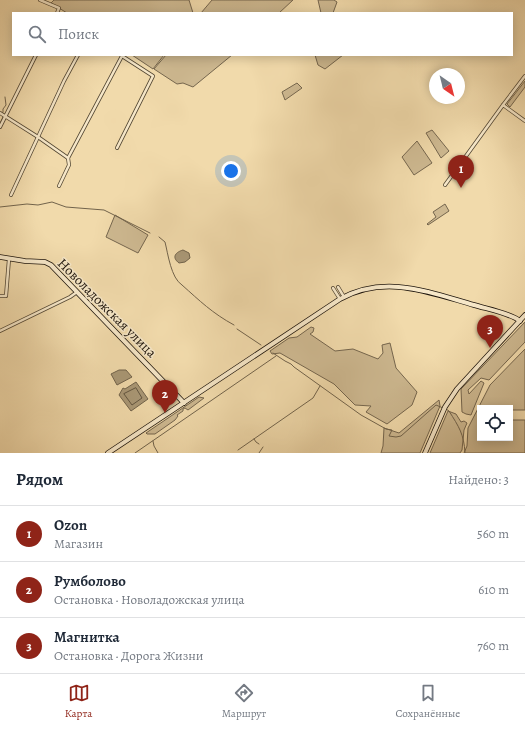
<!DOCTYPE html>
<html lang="ru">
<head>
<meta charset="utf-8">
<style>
	:root { --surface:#fff; --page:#f2f2f3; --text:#1f2937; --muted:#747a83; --line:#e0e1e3; --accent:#8f2418 }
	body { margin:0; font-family:Alegreya,serif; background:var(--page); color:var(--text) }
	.controls { position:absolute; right:12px; bottom:12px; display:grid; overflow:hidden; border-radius:0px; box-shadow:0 2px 10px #0003 }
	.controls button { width:36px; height:36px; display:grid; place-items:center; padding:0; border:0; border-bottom:1px solid var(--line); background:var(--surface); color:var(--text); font:20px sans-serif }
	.compass { position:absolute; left:429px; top:68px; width:36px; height:36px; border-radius:50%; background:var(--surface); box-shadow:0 2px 10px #0003; rotate:145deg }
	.you { position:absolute; left:231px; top:171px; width:14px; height:14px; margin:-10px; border:3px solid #fff; border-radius:50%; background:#1a73e8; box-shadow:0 0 0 6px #1a73e833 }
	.badge { display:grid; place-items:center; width:26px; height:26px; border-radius:50%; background:var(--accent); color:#fff; font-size:13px; font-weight:700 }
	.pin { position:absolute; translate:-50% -33px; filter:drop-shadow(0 1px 2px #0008) }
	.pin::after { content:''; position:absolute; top:21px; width:14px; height:12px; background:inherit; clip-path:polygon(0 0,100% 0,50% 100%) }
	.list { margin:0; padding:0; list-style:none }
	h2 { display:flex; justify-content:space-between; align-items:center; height:52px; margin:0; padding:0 16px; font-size:17px }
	h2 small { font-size:13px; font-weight:400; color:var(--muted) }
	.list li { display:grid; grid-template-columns:26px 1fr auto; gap:12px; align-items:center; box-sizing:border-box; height:56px; padding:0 16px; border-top:1px solid var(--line) }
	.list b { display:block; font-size:15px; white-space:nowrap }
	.list p { margin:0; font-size:13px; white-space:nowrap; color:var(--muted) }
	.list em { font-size:13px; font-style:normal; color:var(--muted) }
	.icon { flex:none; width:22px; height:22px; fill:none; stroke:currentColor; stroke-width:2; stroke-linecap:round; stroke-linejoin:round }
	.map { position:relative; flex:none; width:525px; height:453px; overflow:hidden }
	.search { position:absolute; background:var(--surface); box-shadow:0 2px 10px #0003; left:12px; right:12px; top:12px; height:44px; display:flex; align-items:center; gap:10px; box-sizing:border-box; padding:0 14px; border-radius:0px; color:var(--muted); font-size:15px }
	.sheet { height:220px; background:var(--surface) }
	nav { display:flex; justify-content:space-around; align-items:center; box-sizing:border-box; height:56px; border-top:1px solid var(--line); background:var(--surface); font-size:11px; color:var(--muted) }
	nav a { display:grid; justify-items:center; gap:2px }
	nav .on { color:var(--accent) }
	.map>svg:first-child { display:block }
	.green { fill:#cdb890; stroke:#75664e }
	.water { fill:#a99775; stroke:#71634b }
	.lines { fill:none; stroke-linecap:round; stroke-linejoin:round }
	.shore { stroke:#635640; stroke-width:1 }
	.stream { stroke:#71634b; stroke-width:1 }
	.street-casing { stroke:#524633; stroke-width:4 }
	.secondary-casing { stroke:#1d140b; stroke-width:5.5 }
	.street { stroke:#f6e7c8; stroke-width:2.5 }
	.secondary { stroke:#f6e7c8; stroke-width:4 }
	.labels { text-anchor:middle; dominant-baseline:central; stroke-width:3; stroke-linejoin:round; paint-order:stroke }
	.street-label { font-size:14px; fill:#1d140b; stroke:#f6e7c8 }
</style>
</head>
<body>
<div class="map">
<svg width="525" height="453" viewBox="0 0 525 453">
	<rect width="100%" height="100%" fill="#f1daab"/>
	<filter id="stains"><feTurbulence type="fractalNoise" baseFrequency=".005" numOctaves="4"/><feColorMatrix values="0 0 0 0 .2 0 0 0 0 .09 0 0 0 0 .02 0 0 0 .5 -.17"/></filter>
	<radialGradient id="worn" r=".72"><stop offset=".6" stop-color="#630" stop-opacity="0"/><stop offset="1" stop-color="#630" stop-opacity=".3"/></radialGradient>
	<g class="green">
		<path d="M54,0H189L193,13H67L51,3Z"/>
		<path d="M212,0H293L279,13H201Z"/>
		<path d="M318,0H334L337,2L333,13H321Z"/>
		<path d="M132,55H164L153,69Z"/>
		<path d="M166,55H232L193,87L183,83L177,84L154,69Z"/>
		<path d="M315,55H343L325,69L318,65Z"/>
		<path d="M525,81V87L510,107L507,104Z"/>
		<path d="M297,83L302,88L285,100L282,92Z"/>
		<path d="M432,130L449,151L441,158L426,133Z"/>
		<path d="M417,141L432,163L414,175L402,157Z"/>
		<path d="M445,204L449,211L428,225L427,224L436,217L433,212Z"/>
		<path d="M115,215L148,235L138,253L106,237Z"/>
		<path d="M525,322V342L489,380L481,378L468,390L469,394L481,381L484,383L471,415L466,414L462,412L461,389Z"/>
		<path d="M311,327L314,328L313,332L310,334L335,351L353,349L378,359L383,353L382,345L390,343L396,368L417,392L412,405L387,424L366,412L371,406L355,405L334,384L280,353L272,354L270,351L289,338L297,337Z"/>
		<path d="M525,349V410H510V408H480V438H510V420H525V453H464L467,446L468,428L490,385Z"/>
		<path d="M199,397L204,398L188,410L185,408L183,409V411L177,415L178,416L175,420L155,434H147L146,433Z"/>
		<path d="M439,400L440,406L420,453H381L383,446L384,428L399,433Z"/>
		<path d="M448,411L456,414L461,422L464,421L467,423L464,430L462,450L460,453H430Z"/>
	</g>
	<g class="water">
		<path d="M183,250L189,253L190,258L185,262L179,263C171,257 176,252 183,250Z"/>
		<path d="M119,370H126L132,377L117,385L111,374Z"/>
		<path d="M136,382L148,399L131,411L119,395L123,388L125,389Z"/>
	</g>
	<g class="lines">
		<path class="shore" d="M136,388L142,398L132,405L124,394Z"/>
		<g class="stream">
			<path d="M3,112V109L6,105L5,97"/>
			<path d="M0,123L3,117"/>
			<path d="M0,207L27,204L38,205L52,202L66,207L104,210L150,233"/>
			<path d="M159,237L165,242C168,254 171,278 182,285C200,301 212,313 234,325"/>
			<path d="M237,329L261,345"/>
			<path d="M273,353L285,361L291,364L294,367L361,415L386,429L392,430L389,436L396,437L401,436L436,405L443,408"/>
			<path d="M446,409L449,411C459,427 464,434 465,453"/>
			<path d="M254,439L256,442L259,444"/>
			<path d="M153,441L154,446L158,453"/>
			<path d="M238,450L313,398L320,386"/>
			<path d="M135,453L276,356"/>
			<path d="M259,453L263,447"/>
		</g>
		<g class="street-casing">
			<g id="street">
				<path d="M40,0L59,8L57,13"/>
				<path d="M503,105L525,76"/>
				<path d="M0,113L38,137L68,158"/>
				<path d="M0,127L36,55"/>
				<path d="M445,185L503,105L525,121"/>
				<path d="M59,186L69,165L68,158L122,56L153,76L117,148"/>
				<path d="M11,195L64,81L78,55"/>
				<path d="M338,287L344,297"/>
				<path d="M333,288L340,299"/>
				<path d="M0,296H6L9,259"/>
				<path d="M0,331L70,297L77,292"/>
			</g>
		</g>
		<g class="secondary-casing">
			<g id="secondary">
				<path d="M0,257L25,261L45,262L51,265L184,403"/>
				<path d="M108,453L340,299C385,274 428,292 474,305C487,309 510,313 520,321"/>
				<path d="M425,453L445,407L457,389L525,315"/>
			</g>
		</g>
		<use href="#street" class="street"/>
		<use href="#secondary" class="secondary"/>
	</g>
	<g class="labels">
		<g class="street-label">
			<text transform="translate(107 308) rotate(45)">Новоладожская улица</text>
		</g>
	</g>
	<rect width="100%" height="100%" filter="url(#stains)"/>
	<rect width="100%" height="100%" fill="url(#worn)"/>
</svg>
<div class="controls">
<button><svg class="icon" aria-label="locate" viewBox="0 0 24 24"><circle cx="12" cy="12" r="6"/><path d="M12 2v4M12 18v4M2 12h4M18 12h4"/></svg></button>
</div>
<svg class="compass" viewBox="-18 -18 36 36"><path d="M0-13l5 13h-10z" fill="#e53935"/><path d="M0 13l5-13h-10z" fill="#747a83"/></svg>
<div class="you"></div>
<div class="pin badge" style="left:461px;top:188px">1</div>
<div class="pin badge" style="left:165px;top:413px">2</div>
<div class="pin badge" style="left:490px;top:348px">3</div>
<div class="search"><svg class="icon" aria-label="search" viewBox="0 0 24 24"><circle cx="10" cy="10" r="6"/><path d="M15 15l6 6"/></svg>Поиск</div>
</div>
<section class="sheet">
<h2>Рядом<small>Найдено: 3</small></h2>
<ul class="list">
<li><span class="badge">1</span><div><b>Ozon</b><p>Магазин</p></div><em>560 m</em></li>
<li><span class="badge">2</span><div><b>Румболово</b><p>Остановка · Новоладожская улица</p></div><em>610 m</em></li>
<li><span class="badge">3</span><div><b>Магнитка</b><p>Остановка · Дорога Жизни</p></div><em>760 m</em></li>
</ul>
</section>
<nav>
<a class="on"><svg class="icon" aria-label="map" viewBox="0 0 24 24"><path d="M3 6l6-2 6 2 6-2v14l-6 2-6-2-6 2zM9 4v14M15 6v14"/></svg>Карта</a>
<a><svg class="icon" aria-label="directions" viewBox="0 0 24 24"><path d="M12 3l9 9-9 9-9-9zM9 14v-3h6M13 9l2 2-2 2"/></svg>Маршрут</a>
<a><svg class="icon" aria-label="saved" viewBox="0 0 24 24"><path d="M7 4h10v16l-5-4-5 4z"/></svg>Сохранённые</a>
</nav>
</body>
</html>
